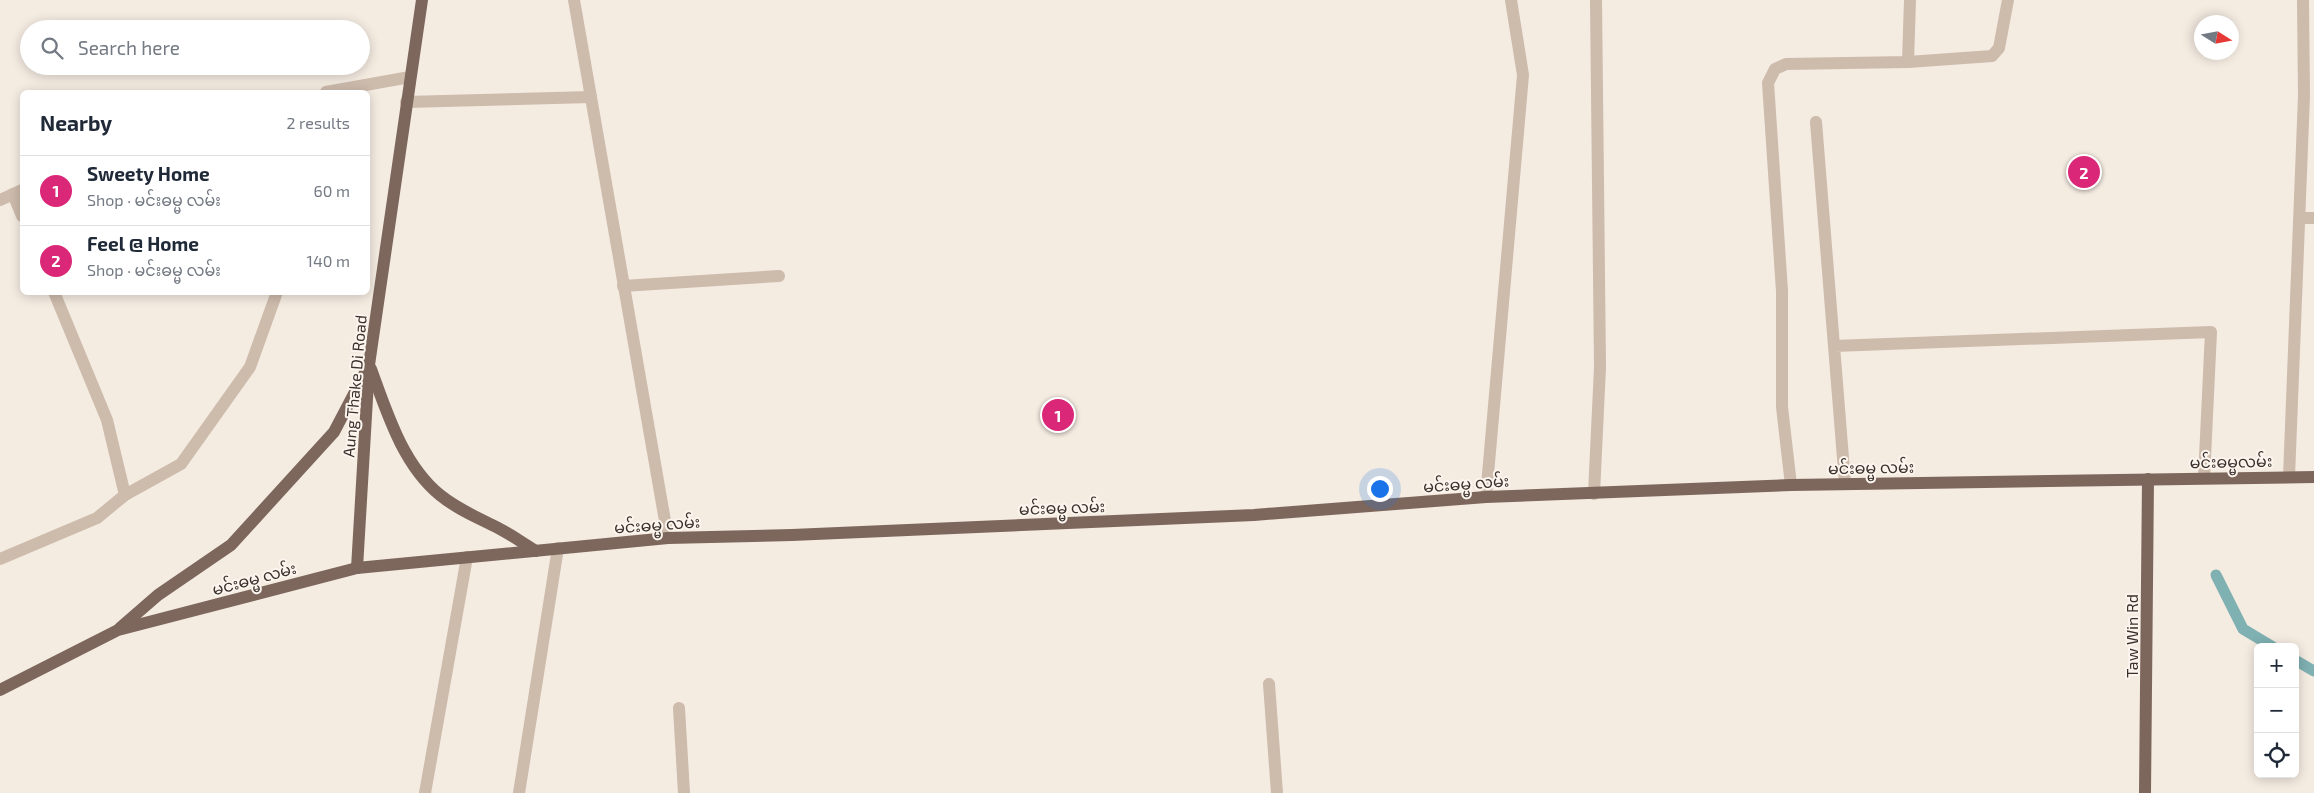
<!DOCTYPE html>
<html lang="en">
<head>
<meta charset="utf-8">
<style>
	:root { --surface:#fff; --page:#f6f6f7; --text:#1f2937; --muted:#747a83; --line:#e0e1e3; --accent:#db2777 }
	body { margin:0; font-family:"Exo 2","Noto Sans Myanmar",sans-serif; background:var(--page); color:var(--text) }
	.controls { position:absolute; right:15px; bottom:15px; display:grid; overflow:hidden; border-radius:8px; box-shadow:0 2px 12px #0003 }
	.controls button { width:45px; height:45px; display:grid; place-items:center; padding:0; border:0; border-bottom:1px solid var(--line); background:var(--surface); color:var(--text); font:25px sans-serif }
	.compass { position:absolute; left:2194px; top:15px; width:45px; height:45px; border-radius:50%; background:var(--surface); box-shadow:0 2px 12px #0003; rotate:101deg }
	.you { position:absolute; left:1379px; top:488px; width:18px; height:18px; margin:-12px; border:4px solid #fff; border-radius:50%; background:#1a73e8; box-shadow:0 0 0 8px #1a73e833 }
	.badge { display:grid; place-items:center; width:32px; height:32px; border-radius:50%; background:var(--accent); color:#fff; font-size:16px; font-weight:700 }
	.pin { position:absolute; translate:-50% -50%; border:2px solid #fff; box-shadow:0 1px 5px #0006 }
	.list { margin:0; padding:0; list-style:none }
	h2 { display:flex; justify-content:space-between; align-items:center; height:65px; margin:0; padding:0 20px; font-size:21px }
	h2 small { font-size:16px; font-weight:400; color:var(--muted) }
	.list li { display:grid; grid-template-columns:32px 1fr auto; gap:15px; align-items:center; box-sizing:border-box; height:70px; padding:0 20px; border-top:1px solid var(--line) }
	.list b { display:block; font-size:19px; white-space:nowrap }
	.list p { margin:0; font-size:16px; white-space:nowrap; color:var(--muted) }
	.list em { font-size:16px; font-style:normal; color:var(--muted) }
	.icon { flex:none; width:28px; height:28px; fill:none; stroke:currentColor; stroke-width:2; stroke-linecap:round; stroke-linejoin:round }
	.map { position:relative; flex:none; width:2314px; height:793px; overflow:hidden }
	.search { position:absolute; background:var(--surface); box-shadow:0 2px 12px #0003; left:20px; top:20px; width:350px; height:55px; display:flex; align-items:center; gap:12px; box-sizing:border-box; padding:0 18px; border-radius:28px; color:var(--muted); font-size:19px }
	.panel { position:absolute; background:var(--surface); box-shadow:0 2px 12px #0003; left:20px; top:90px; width:350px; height:205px; border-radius:8px }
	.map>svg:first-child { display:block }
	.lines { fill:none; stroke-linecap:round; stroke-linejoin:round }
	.stream { stroke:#7fb0b2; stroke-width:11 }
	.minor { stroke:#cdbbac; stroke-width:12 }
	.major { stroke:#7d675c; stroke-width:12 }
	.labels { text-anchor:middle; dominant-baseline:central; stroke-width:4; stroke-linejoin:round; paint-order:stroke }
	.street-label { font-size:16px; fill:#3b302b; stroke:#fbf5ee }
</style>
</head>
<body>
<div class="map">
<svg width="2314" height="793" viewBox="0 0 2314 793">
	<rect width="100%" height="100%" fill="#f4ebe1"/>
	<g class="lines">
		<g class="stream">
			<path d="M2216,575L2243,629L2273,647"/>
			<path d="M2295,660L2314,671"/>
		</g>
		<g class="minor">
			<path d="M574,0L668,538"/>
			<path d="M1908,62L1910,0"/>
			<path d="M326,92L410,77"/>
			<path d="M406,102L591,97"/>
			<path d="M1816,122L1834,346"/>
			<path d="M13,194L22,216"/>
			<path d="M0,200L22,190"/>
			<path d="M2300,218H2314"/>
			<path d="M623,286L779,276"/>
			<path d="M2289,477L2304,96L2303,0"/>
			<path d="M1845,483L1834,346L2211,332L2204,478"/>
			<path d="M1791,485L1782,407V291L1768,83L1775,69L1786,64L1908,62L1992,56L1999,48L2008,0"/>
			<path d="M1594,494L1600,367L1596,0"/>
			<path d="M125,495L181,464L250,367L277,292"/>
			<path d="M1486,497L1523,75L1511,0"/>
			<path d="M0,559L97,518L125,495L107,420L54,292"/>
			<path d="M1269,684L1277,793"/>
			<path d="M679,708L684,793"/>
			<path d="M425,793L467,557"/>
			<path d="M519,793L558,548"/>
		</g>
		<g class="major">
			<path d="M371,369C387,413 403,465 440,495C456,508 472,515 490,524C506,531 521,542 536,551"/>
			<path d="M357,568L369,365L422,0"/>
			<path d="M120,628L158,595L231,545L334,432L367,369"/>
			<path d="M0,690L118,630L357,568L668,538L792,535L1254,515L1486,497L1791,485L2314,477"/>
			<path d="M2145,793L2148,479"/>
		</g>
	</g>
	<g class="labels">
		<g class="street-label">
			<text transform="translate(354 386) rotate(-85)">Aung Thake Di Road</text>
			<text transform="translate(2231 461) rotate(-1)">မင်းဓမ္မလမ်း</text>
			<text transform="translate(1871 467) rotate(-1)">မင်းဓမ္မ လမ်း</text>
			<text transform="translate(1466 483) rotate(-4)">မင်းဓမ္မ လမ်း</text>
			<text transform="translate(1062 507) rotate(-2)">မင်းဓမ္မ လမ်း</text>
			<text transform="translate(657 524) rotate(-4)">မင်းဓမ္မ လမ်း</text>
			<text transform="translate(254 578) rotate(-15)">မင်းဓမ္မ လမ်း</text>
			<text transform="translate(2131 636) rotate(-90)">Taw Win Rd</text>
		</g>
	</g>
</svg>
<div class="controls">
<button>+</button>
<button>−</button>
<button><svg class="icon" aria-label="locate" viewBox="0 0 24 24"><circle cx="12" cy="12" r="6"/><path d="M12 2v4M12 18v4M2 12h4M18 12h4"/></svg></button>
</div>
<svg class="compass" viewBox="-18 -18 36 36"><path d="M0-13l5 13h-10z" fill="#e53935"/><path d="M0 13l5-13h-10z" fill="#747a83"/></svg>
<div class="you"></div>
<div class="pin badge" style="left:1058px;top:415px">1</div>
<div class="pin badge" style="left:2084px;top:172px">2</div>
<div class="search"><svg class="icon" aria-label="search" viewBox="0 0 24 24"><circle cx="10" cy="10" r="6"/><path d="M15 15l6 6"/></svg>Search here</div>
<section class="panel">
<h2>Nearby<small>2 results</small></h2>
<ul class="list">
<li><span class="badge">1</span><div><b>Sweety Home</b><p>Shop · မင်းဓမ္မ လမ်း</p></div><em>60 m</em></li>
<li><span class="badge">2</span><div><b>Feel @ Home</b><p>Shop · မင်းဓမ္မ လမ်း</p></div><em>140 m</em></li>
</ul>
</section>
</div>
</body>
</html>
